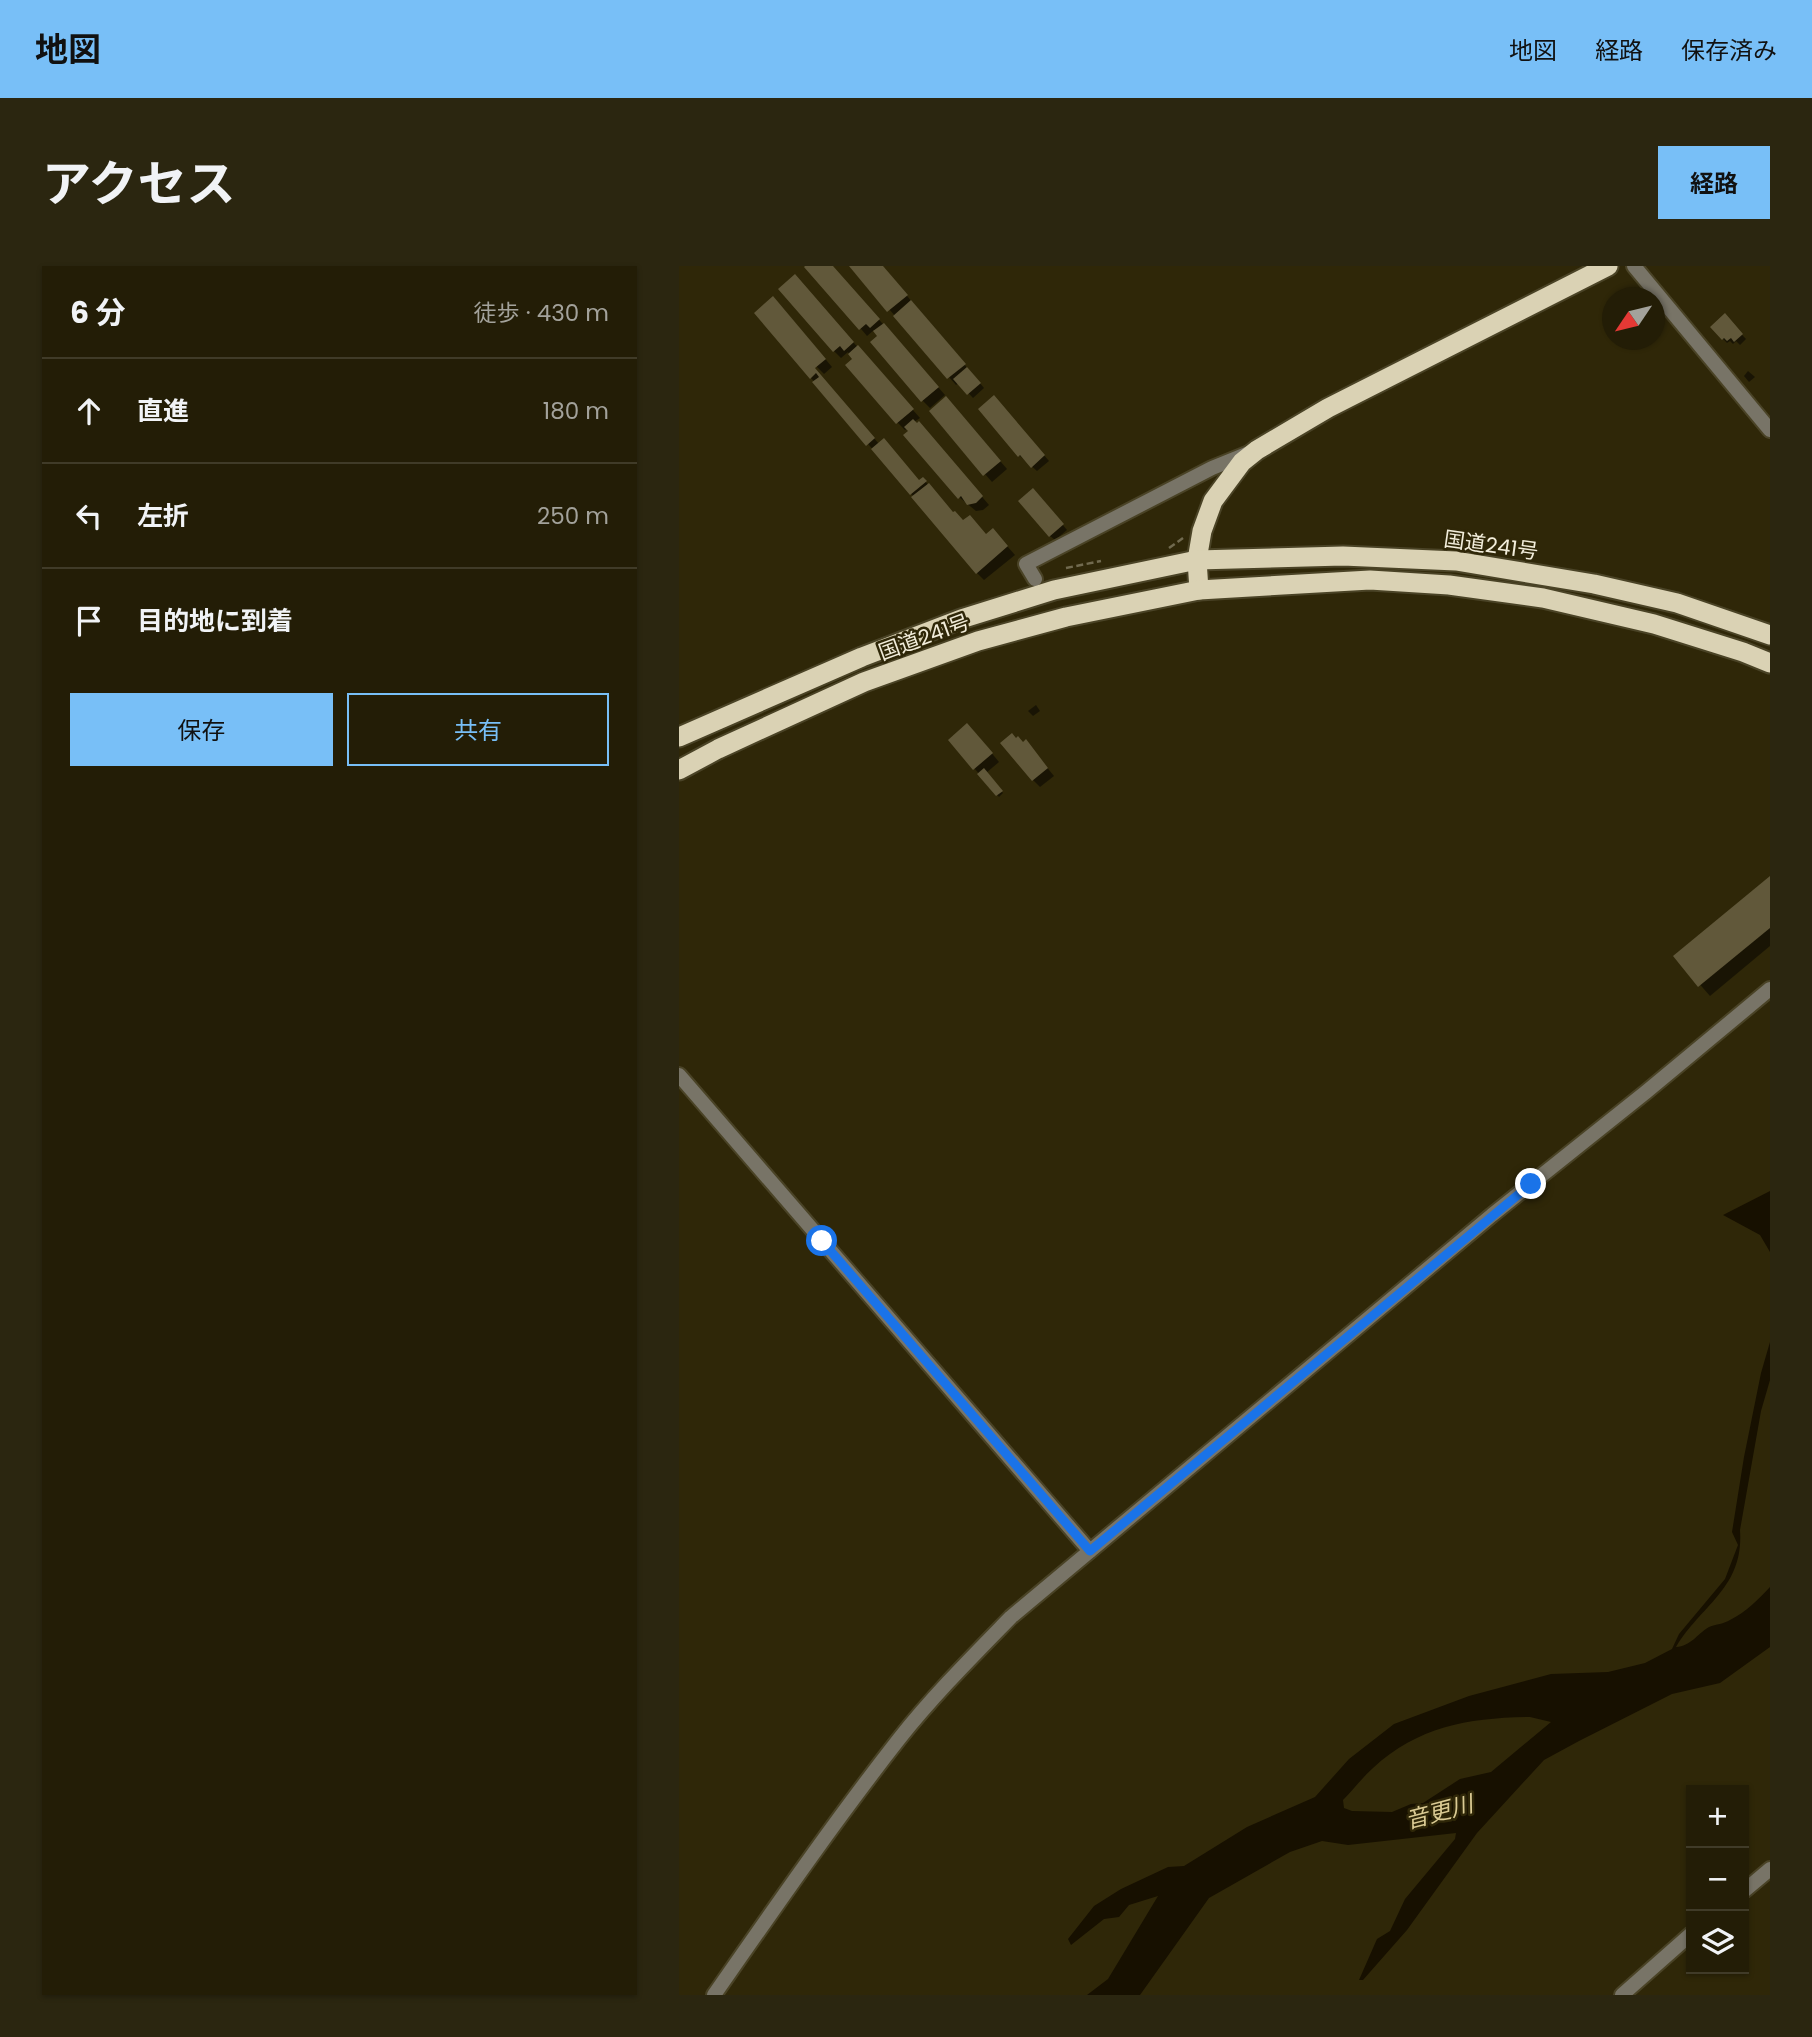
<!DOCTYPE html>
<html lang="ja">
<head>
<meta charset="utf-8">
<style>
	:root { --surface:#231d06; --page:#2b2610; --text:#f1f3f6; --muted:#a3a29b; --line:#403b28; --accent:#78bff7 }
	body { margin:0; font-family:Poppins,"Noto Sans JP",sans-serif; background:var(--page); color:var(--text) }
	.controls { position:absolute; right:21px; bottom:21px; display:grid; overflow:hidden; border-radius:0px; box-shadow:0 2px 5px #0004 }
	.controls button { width:63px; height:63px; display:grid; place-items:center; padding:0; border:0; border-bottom:2px solid var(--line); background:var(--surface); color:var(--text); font:35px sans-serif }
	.compass { position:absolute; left:923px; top:21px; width:63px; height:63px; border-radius:50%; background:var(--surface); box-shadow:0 2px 5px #0004; rotate:235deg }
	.stop { position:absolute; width:21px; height:21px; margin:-16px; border:5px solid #1a73e8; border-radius:50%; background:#fff }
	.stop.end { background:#1a73e8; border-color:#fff; box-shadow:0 2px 7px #0008 }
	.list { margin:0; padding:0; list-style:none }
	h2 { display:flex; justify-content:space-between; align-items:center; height:91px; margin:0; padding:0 28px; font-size:30px }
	h2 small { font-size:23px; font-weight:400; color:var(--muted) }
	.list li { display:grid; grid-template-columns:46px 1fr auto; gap:21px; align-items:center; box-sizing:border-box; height:105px; padding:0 28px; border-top:2px solid var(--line) }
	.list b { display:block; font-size:26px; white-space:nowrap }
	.list em { font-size:23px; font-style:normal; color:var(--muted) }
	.actions { display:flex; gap:14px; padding:21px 28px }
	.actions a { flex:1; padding:16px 0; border:2px solid var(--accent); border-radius:0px; text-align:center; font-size:24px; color:var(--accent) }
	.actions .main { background:var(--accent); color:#111 }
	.icon { flex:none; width:38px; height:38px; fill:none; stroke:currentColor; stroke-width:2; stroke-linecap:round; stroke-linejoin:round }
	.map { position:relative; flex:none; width:1091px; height:1729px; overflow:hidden; border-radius:0px }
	header { display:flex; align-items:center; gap:42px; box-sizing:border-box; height:98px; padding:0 35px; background:var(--accent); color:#111 }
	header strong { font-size:33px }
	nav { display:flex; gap:38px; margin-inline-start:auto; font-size:24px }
	.intro { display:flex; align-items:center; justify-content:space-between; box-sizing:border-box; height:168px; padding:0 42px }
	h1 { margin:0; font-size:49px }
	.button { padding:18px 32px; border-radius:0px; background:var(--accent); color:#111; font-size:24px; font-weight:700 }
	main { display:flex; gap:42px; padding:0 42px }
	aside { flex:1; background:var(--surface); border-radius:0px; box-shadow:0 2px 5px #0004 }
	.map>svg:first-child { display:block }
	.water { fill:#171000; fill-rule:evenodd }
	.shadow { fill:#0007 }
	.building { fill:#61583a }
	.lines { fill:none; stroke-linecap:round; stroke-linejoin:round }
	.minor-casing { stroke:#4a4326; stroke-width:18 }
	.trunk-casing { stroke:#4a4326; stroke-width:23 }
	.path { stroke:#716a4f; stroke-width:2.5; stroke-dasharray:7 3.5; stroke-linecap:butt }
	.minor { stroke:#787467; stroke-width:14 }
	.trunk { stroke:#dad2b4; stroke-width:19 }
	.route { stroke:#1a73e8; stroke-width:9 }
	.labels { text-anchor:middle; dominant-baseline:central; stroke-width:5; stroke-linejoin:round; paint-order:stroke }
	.street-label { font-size:21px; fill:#f2eddb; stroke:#2f2708 }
	.water-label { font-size:23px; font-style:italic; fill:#dbcb94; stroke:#2f2708 }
</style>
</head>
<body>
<header>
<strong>地図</strong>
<nav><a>地図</a><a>経路</a><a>保存済み</a></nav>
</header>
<div class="intro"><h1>アクセス</h1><a class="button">経路</a></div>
<main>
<aside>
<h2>6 分<small>徒歩 · 430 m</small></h2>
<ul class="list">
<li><svg class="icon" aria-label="ahead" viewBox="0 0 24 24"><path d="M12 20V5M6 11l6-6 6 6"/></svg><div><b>直進</b></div><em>180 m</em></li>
<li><svg class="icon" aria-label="left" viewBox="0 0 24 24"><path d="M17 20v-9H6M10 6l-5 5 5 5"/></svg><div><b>左折</b></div><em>250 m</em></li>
<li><svg class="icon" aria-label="arrive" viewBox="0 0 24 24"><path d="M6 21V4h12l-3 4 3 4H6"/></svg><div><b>目的地に到着</b></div></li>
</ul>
<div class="actions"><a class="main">保存</a><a>共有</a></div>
</aside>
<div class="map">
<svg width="1091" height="1729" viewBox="0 0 1091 1729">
	<rect width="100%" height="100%" fill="#2f2708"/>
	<g class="water">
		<path d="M1091,925V986L1081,969L1044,949Z"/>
		<path d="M1091,1076V1114L1082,1145L1061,1264C1065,1322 1023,1338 997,1381C1012,1380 1017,1369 1030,1361C1037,1358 1045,1358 1051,1354C1067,1346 1080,1333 1091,1321V1381L1041,1417L993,1428L900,1475L865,1494L798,1567L728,1664L684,1714H680L698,1673L711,1665L726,1633L776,1573L777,1567L669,1579L643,1575L611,1586L530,1632L461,1729H408L429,1713L479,1630L450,1639L440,1651L425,1653L392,1679L389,1673L415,1640L442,1623L489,1601L505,1600L568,1561L636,1531L670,1493L715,1458L790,1430L872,1408L929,1406L966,1397L993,1383L1000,1368L1046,1313L1059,1279L1053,1266L1065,1191L1082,1107ZM851,1451L872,1456L812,1506L781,1513L744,1537L732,1538L713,1546L673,1545L665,1542L664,1534C674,1524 683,1512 694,1502C740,1460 790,1452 851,1451Z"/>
	</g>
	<g class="shadow">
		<path d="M129,0H153L266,129L251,142L244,135L201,70L195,64L188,70Z"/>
		<path d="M172,0H203L305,122L294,132L280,117L277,119Z"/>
		<path d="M123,18L241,152L235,156L247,165L310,239L304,244L297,245L280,231L229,162L226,164L219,157L168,99L175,93L170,88L169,86L162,92L155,85Z"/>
		<path d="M102,40L153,101L145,108L137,100L135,102L200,178L241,216L244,213L275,248L307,270L321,272L336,289L305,314L298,307L235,231L132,112Z"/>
		<path d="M1045,50L1067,73L1061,79L1057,75L1054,78L1051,75L1048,77L1033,61Z"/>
		<path d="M1069,105L1076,111L1070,116L1065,110Z"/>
		<path d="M322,139L370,195L358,205L340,189Z"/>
		<path d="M274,140L328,203L313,216L252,146Z"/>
		<path d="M359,229L388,264L376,274L371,270Z"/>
		<path d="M357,439L361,445L354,450L349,445Z"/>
		<path d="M296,467L320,496L307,507L324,527L320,531L271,474Z"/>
		<path d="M347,476L375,510L361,521L354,514L345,478Z"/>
		<path d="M1091,613V680L1031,730L996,690Z"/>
	</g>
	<g class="building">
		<path d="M126,0H154L201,53L191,62L187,58L180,64L125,1Z"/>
		<path d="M170,0H204L229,29L208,46Z"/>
		<path d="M116,8L175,76L165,85L161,80L154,86L99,23Z"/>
		<path d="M94,30L147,93L136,102L196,172L187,180L133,116L140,111L137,107L131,113L75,47Z"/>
		<path d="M232,34L287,98L268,113L214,50Z"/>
		<path d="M1046,47L1064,68L1055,76L1052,72L1048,75L1045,72L1043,74L1031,61Z"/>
		<path d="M205,57L260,121L242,136L191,76L198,70L194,65Z"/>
		<path d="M179,79L235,143L217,158L166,99L173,93L169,88Z"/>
		<path d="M288,101L302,117L288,129L274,113Z"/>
		<path d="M315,129L366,189L352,202L341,189L339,191L299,143Z"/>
		<path d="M267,130L322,195L304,210L250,145Z"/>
		<path d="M234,153L238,157L240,155L304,230L297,237L288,239L282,230L279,233L224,169L229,165L225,161Z"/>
		<path d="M205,172L240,214L244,211L248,215L231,229L192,183Z"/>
		<path d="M250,217L274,246L276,245L284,254L291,249L307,268L314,262L329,280L297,308L232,231Z"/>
		<path d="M354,222L385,258L370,271L339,235Z"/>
		<path d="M288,457L314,487L294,504L269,474Z"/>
		<path d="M333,467L337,472L339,470L344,476L347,473L369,502L353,515L321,477Z"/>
		<path d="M305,502L324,525L317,530L298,508Z"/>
		<path d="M1091,610V662L1019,721L994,690Z"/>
	</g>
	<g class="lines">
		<g class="minor-casing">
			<g id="minor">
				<path d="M955,0L1091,164"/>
				<path d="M356,313L347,298L533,202L570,187"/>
				<path d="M0,809L411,1285"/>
				<path d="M1065,1625L1091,1603"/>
				<path d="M35,1729C95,1643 155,1556 220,1473C254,1430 293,1391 332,1351L813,949L967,826L1091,723"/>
				<path d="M943,1729L1012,1668"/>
			</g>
		</g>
		<g class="trunk-casing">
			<g id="trunk">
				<path d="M520,324L518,294L523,265L534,235L563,196L578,184L649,142L929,0"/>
				<path d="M0,471L183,391L282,353L375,324L518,294L664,290L777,295L915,318L998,337L1091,369"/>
				<path d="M0,504L39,483L185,416L299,375L387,351L520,324L691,314L770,319L864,332L975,358L1064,386L1091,397"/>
			</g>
		</g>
		<g class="path">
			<path d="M490,282L504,272"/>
			<path d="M387,302L422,295"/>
		</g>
		<use href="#minor" class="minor"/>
		<use href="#trunk" class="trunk"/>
	</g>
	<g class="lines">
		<path class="route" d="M143,975L411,1285L852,918"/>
	</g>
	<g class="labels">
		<g class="street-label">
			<text transform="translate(812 279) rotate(8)">国道241号</text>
			<text transform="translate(245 371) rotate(-20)">国道241号</text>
		</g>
		<g class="water-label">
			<text transform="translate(760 1546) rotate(-15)">音更川</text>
		</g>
	</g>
</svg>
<div class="controls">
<button>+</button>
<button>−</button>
<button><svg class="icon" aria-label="layers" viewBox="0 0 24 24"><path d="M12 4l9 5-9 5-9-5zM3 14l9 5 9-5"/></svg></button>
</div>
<svg class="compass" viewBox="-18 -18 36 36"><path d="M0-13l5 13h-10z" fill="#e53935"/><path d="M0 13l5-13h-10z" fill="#a3a29b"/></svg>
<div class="stop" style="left:143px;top:975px"></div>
<div class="stop end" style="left:852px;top:918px"></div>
</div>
</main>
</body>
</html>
